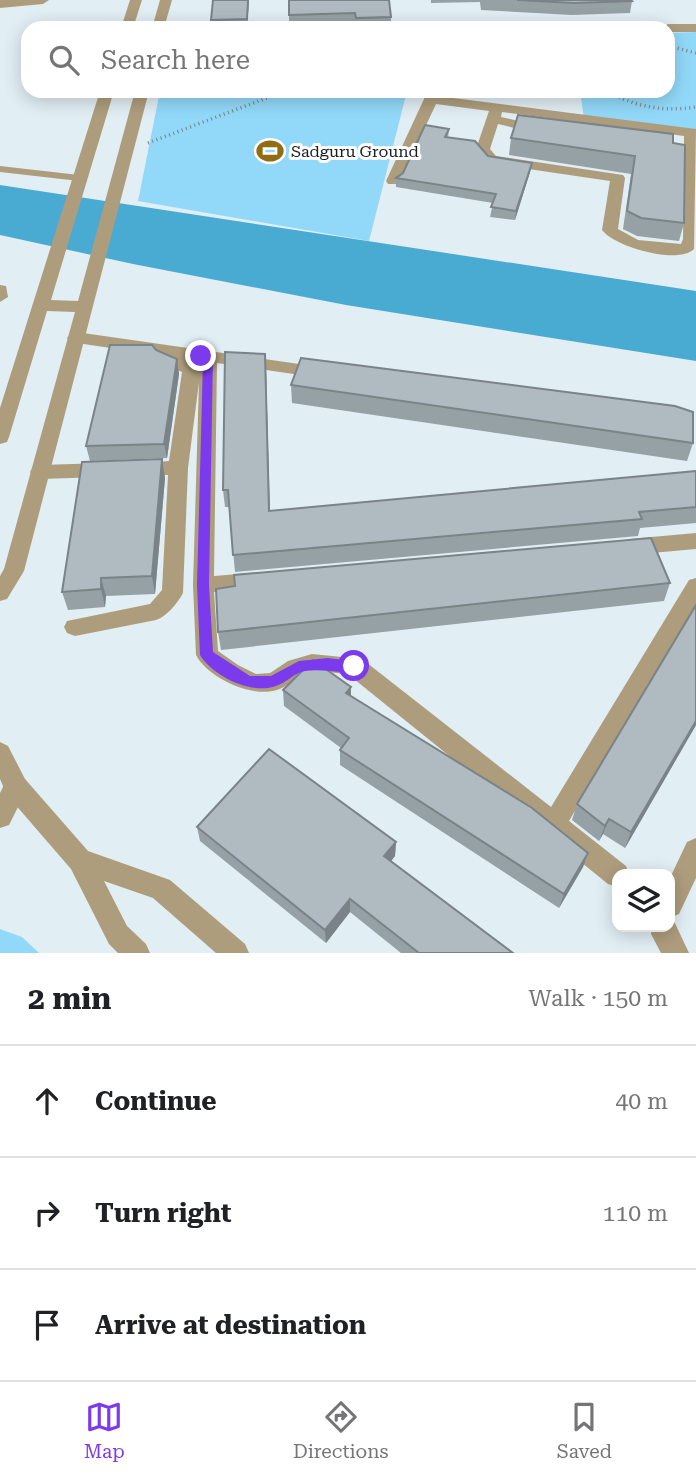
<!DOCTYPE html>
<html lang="en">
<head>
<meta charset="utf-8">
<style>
	:root { --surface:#fff; --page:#f6f6f6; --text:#202124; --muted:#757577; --line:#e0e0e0; --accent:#7c3aed }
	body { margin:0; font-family:"Roboto Serif",serif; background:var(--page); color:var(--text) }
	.controls { position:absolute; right:21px; bottom:21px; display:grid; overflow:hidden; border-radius:14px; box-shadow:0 4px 18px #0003 }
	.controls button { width:63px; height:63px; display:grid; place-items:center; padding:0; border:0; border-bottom:2px solid var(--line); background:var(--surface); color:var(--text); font:35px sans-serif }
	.stop { position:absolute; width:21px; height:21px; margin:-16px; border:5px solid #7c3aed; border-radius:50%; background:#fff }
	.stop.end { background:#7c3aed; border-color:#fff; box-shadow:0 2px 7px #0008 }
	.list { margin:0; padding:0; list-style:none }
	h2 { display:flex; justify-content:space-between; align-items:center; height:91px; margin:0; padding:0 28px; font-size:30px }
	h2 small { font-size:23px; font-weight:400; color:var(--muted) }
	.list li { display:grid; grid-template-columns:46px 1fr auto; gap:21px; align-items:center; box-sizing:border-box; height:112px; padding:0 28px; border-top:2px solid var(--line) }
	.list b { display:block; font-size:26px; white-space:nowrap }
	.list em { font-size:23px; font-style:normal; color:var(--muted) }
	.icon { flex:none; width:38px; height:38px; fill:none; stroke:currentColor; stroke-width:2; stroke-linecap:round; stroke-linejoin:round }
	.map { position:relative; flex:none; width:696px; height:953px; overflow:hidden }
	.search { position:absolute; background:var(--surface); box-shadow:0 4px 18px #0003; left:21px; right:21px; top:21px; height:77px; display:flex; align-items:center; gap:18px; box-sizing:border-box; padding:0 24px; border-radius:21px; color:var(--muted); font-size:26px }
	.sheet { height:427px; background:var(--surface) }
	nav { display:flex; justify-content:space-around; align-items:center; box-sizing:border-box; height:98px; border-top:2px solid var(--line); background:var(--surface); font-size:19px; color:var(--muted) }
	nav a { display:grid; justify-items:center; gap:4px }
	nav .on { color:var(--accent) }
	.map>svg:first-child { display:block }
	.green { fill:#92d9f9 }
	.water { fill:#49abd2 }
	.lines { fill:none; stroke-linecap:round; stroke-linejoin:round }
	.path { stroke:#798286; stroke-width:3.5; stroke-dasharray:1 3.5; stroke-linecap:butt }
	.service { fill:#ae9d7d; fill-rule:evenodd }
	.minor { fill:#ae9d7d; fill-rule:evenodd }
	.tertiary { fill:#ae9d7d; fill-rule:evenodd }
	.wall { fill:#96a1a6 }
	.shaded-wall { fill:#7a8387 }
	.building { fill:#afbbc1; stroke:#7a8387; stroke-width:2 }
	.route { fill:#7c3aed }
	.labels { text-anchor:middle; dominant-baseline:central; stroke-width:6; stroke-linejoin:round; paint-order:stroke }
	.far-poi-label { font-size:16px; fill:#181d1f; stroke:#fff; text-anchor:start }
</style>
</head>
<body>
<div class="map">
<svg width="696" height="953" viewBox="0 0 696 953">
	<rect width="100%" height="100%" fill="#e1eef4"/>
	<g class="green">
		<path d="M696,32V133L584,119L580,91H668V33Z"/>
		<path d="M160,91H407L369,241L138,201Z"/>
		<path d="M0,929L22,937L39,953H0Z"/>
	</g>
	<path class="water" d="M0,185L696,291V361L346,305L133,264L0,235Z"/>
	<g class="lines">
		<g class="path">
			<path d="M669,46L696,53"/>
			<path d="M607,91C635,107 664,112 696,107"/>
			<path d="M148,143L285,91"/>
		</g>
		<path class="service" d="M0,166L79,175L84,178L79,181L0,172Z"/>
		<g class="minor">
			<path d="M478,24H503L509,28H472Z"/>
			<path d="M668,24H696V32H668V28H662Z"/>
			<path d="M425,91H439L438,96L696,129L694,249C678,265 615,247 602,230L610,181L487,163L476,149L489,111L436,104L400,181L398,184H388L386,181L424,99ZM502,112L684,136L683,239L681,244L638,240L618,229L625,178L623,175L496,156L490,149L498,124L540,134L547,130L545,127L501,117Z"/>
			<path d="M0,285L6,286L8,297L0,302Z"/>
			<path d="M76,332L327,368L330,372L327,376L321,378L217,363L214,576L261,572L268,574L271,580L268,586L261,588L214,592L218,651L238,665L256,674L270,673L288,661L312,654L362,659L551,807L689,580L696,578V605L569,821L626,866L629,874H617V887L608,884L349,675C335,673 318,669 305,674C295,677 287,687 277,690C252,698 208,678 196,655L193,585L199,382L188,468L183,593C177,604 167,616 156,620L75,636L67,633L64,627L67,621L150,604L162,590L168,475L132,474L129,469L132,464L169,461L182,372L159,362L156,358L158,355L70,342L67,338L70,334ZM188,359L199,361V370L193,361Z"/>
			<path d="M105,463L112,465L115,470L112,475L105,477L40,479L33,477L30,472L33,467L40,465Z"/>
			<path d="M696,533V549L629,555L622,553L619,547L622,541L629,539Z"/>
			<path d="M16,776L25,779L28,787L9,825L0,828V793L7,779Z"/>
			<path d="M696,838V878L679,914L672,917L689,953H661L651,934L652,927H670V878L687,842Z"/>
		</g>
		<g class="tertiary">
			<path d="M0,0H49L43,4L0,8Z"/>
			<path d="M130,0H142L133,28H121Z"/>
			<path d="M160,0H172L164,28H152Z"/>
			<path d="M100,91H114L51,300L78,301L135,91H149L24,571L7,599L0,601V576L4,569L75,312L47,311L9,437L7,442L0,444V408Z"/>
			<path d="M0,742L8,746L25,779L88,851L170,880L245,944L249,953H216L153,898L104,881L127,926L146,944L150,953H118L109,944L71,869L7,795L0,779Z"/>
		</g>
	</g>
	<g class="wall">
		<path d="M249,0L247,28H212L211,20Z"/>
		<path d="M289,0L391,17V26L355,27V22L289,24Z"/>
		<path d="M431,0H631L632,1L630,13L572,15L481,10L480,2L431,3Z"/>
		<path d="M449,129L448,138L488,156L530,172L515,220L490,217L493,203L396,187V178L403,173Z"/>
		<path d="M511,138L673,143L684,223L679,241L637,236L623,229L631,174L509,155Z"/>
		<path d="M156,350L177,359L179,374L167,458L90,461L86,446Z"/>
		<path d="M266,371L270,511L696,471V523L640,528L638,536L235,572L229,507H225L223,490Z"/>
		<path d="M291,385L693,443L687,461L292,403Z"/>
		<path d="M162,459L165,478L155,594L106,596L105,607L68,610L62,592Z"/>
		<path d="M670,583L664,601L221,650L218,632Z"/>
		<path d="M351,687V696L588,853L583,867L559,908L340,765V750L341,748L284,706L283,690Z"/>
		<path d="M696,725L625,848L603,834L599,841L572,820L577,804Z"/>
		<path d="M197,827L396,842L395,856L391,861L513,953H401L350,912L326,943L200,841Z"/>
	</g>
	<g class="shaded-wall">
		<path d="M248,0H249L247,28V19Z"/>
		<path d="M532,163L530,172L515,220L516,211Z"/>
		<path d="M265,354L266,371L270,528L269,511Z"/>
		<path d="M177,359L179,374L167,458L164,444Z"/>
		<path d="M162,459L165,478L155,594L152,576Z"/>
		<path d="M101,578L106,596L105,607L101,589Z"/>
		<path d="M351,687V703L346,693Z"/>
		<path d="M696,721V725L625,848L631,832Z"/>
		<path d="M609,819L603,834L599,841L605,826Z"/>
		<path d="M396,842L395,856L383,871L384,856Z"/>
		<path d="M588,853L583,867L559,908L564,894Z"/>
		<path d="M350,899V912L326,943L325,930Z"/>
	</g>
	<g class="building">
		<path d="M213,0H248L247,19L211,20Z"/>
		<path d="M289,0H389L391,17L356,18L355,13L289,15Z"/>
		<path d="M517,0H631L632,1L574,3Z"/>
		<path d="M518,115L673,134V143L685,145L684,223L641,218L627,211L635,156L511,138Z"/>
		<path d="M425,125L449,129L445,137L475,141L488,156L532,163L516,211L491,207L496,194L396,178L403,173Z"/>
		<path d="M110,345H152L156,350L177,359L164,444L86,446Z"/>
		<path d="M225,352L265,354L269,511L696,471V507L639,512L642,519L233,555L228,490H223Z"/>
		<path d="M301,358L675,406L693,412V443L291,385Z"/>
		<path d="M162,459L152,576L101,578V589L62,592L82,462Z"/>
		<path d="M651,538L670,583L218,632L216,589L235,586L234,575Z"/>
		<path d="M696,605V721L631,832L609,819L605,826L577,804Z"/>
		<path d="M313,660L351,687L346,693L532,808L588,853L564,894L340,750L349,738L283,690Z"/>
		<path d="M269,749L396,842L384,856L513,953H419L350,899L325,930L197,827Z"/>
	</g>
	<path class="route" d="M201,353L213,357L209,585L213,652L250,676H271L299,661L328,658L359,662V670C344,675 322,668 305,671C294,673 286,683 276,686C251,695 213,676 200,655L197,585L203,360L196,356Z"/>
	<defs>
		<g id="stadium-bare" transform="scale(2.1)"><path d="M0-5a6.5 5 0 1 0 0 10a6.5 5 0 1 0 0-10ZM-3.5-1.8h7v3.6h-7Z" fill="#916c12" stroke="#fff" stroke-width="2.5" paint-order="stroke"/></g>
	</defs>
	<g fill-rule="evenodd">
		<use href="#stadium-bare" x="270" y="151"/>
	</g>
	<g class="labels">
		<g class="far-poi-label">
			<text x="291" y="151">Sadguru Ground</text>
		</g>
	</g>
</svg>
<div class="controls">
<button><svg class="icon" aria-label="layers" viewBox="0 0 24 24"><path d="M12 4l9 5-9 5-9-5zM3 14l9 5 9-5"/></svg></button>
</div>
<div class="stop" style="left:354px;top:666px"></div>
<div class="stop end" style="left:201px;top:356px"></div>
<div class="search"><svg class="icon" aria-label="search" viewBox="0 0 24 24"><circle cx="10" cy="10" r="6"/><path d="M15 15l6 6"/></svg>Search here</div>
</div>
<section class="sheet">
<h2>2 min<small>Walk · 150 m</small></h2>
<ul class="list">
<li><svg class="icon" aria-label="ahead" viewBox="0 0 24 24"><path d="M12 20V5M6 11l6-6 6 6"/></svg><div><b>Continue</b></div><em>40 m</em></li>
<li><svg class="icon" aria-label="right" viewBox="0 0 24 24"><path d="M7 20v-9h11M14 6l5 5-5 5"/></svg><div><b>Turn right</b></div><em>110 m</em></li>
<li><svg class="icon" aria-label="arrive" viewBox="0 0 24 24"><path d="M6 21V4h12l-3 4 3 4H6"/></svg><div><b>Arrive at destination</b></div></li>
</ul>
</section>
<nav>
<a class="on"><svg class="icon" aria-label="map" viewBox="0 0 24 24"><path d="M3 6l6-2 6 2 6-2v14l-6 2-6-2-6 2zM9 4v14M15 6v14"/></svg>Map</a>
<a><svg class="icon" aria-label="directions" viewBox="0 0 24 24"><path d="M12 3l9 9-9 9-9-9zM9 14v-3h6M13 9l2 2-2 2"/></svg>Directions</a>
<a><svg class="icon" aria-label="saved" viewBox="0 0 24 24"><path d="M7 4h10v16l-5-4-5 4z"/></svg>Saved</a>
</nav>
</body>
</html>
